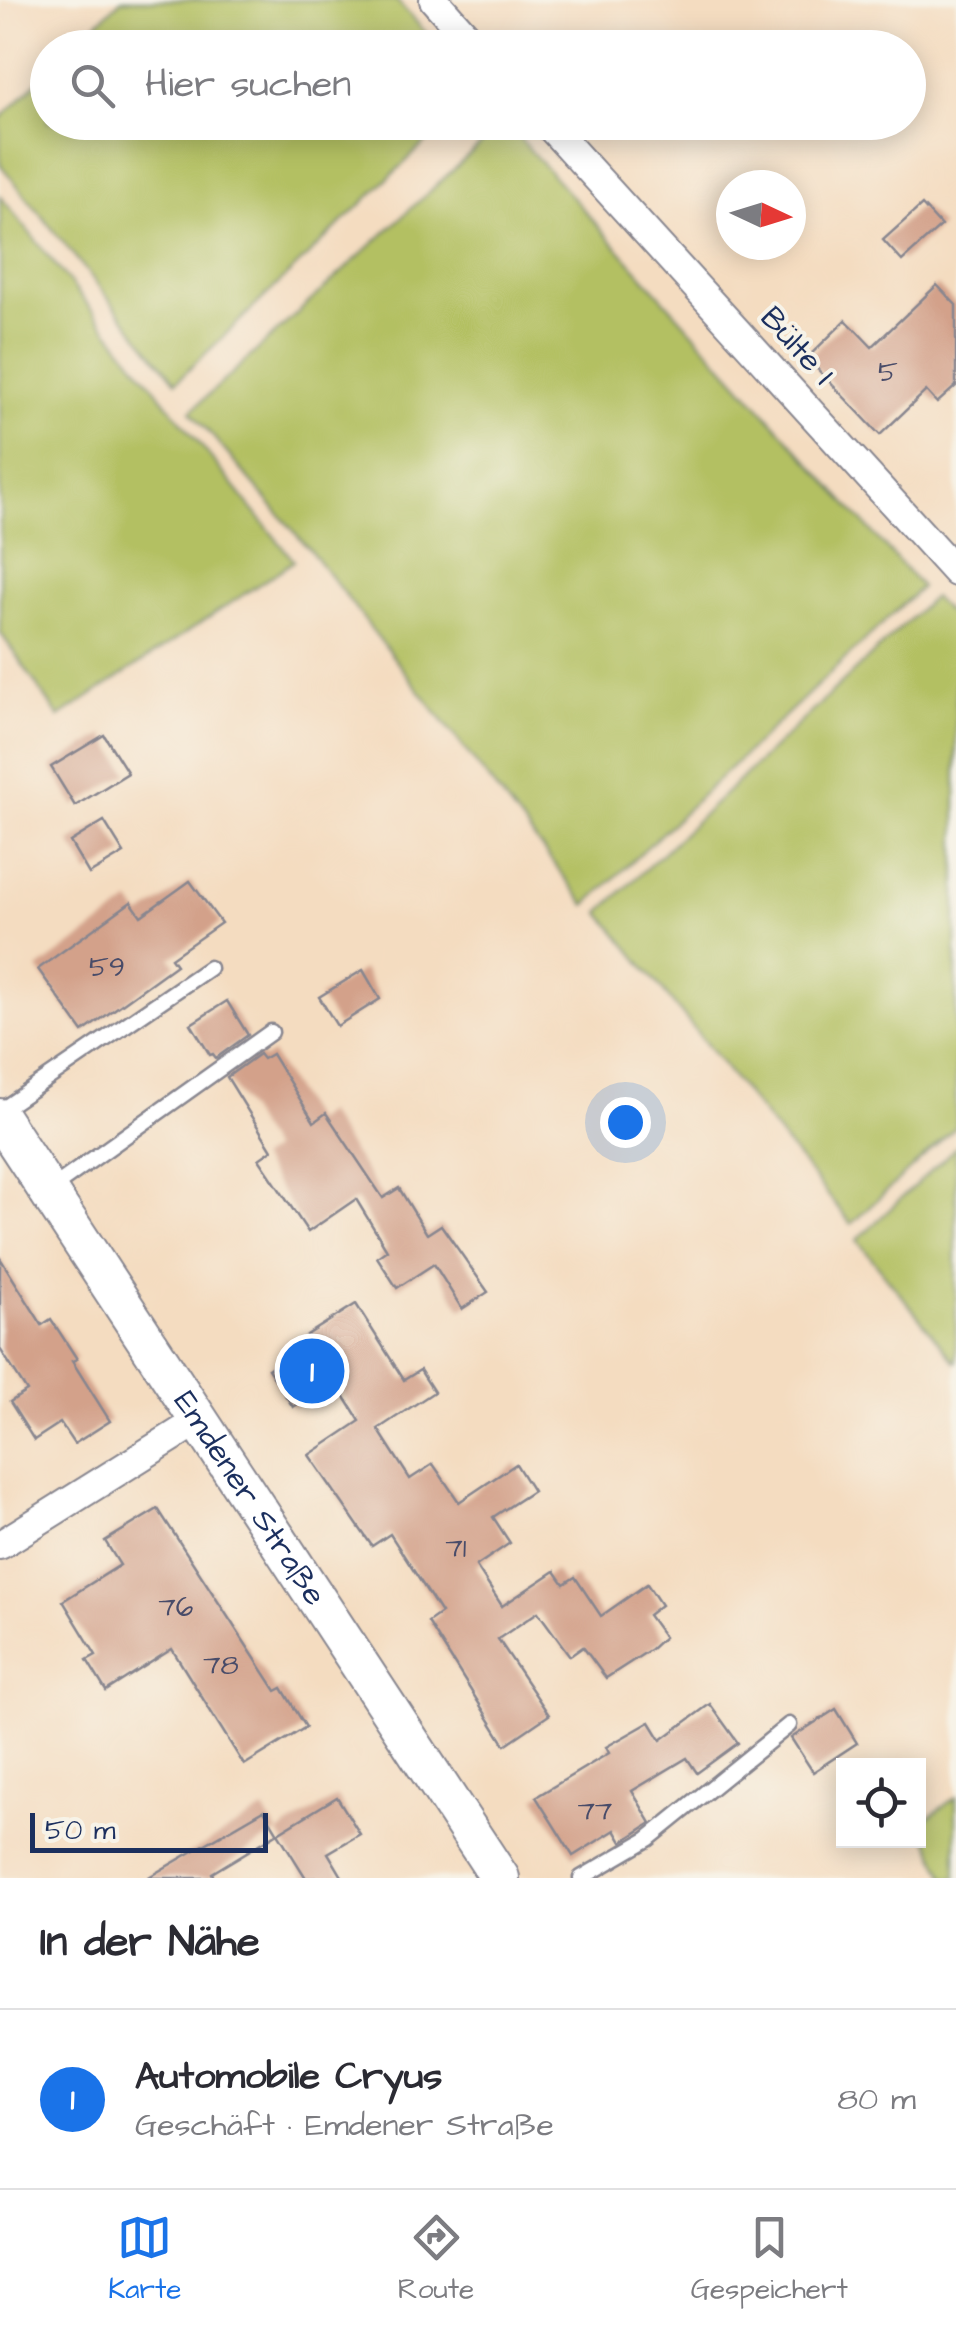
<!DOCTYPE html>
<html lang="de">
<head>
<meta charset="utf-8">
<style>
	:root { --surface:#fff; --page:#f2f2f3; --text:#2b2b33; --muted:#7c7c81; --line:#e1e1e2; --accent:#1a73e8 }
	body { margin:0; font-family:"Architects Daughter",sans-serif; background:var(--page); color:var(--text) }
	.controls { position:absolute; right:30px; bottom:30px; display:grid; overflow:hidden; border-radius:0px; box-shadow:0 5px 25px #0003 }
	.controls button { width:90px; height:90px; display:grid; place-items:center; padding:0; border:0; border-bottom:2px solid var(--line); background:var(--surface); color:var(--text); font:50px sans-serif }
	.compass { position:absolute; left:716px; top:170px; width:90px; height:90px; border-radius:50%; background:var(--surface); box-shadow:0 5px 25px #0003; rotate:94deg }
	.scale { position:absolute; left:30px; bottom:25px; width:238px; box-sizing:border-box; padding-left:10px; border:5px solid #1b2f5e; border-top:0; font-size:28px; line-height:35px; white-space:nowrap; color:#1b2f5e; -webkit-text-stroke:8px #f7f3e8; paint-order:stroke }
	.you { position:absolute; left:625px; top:1122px; width:35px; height:35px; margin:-25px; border:8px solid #fff; border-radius:50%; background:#1a73e8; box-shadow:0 0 0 15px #1a73e833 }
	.badge { display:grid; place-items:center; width:65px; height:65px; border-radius:50%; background:var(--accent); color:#fff; font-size:32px; font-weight:700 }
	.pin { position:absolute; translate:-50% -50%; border:5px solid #fff; box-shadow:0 2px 10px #0006 }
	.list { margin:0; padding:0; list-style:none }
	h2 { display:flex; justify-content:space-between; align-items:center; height:130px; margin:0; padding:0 40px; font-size:42px }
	h2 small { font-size:32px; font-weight:400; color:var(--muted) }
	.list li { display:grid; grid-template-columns:65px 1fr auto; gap:30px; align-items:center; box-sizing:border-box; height:180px; padding:0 40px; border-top:2px solid var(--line) }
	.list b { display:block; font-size:38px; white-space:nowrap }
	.list p { margin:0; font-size:32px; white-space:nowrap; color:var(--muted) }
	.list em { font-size:32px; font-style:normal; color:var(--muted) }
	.icon { flex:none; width:55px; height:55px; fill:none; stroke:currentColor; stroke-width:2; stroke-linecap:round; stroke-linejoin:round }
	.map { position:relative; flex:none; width:956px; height:1878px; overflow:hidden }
	.search { position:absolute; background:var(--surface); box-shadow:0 5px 25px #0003; left:30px; right:30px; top:30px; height:110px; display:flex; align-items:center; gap:25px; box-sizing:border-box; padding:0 35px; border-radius:55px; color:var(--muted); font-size:38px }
	.sheet { height:310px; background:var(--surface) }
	nav { display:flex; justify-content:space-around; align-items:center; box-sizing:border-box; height:140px; border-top:2px solid var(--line); background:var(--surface); font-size:28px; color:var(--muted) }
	nav a { display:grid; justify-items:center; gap:5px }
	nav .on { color:var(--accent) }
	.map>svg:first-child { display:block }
	.green { fill:#b3c062; stroke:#677860; stroke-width:2.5 }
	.building { fill:#d3a18a }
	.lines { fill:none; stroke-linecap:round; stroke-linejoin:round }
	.lane-casing { stroke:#88868f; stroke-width:19 }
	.street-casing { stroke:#88868f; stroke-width:32 }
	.secondary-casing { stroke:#88868f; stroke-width:42 }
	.lane { stroke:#fff; stroke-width:14 }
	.street { stroke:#fff; stroke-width:28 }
	.secondary { stroke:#fff; stroke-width:38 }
	.labels { text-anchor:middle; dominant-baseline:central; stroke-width:8; stroke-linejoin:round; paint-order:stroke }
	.number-label { font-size:28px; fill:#494c69 }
	.street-label { font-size:32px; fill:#1b2f5e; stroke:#f7f3e8 }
</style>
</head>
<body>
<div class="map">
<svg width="956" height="1878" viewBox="0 0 956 1878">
	<rect width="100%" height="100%" fill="#f7f3e8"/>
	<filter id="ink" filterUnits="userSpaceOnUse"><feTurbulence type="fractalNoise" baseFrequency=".01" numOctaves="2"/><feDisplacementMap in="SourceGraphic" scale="20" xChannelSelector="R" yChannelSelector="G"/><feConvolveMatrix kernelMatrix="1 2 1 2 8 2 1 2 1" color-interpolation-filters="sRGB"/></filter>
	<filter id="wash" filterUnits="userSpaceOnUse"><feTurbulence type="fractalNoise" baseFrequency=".0048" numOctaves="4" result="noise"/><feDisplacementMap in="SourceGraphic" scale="40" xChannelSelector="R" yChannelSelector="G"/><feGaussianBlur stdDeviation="2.25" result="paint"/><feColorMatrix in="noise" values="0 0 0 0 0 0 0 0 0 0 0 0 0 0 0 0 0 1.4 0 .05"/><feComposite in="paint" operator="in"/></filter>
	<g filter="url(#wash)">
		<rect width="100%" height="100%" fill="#f4dcc0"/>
		<g class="green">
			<path d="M121,0H396L439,47H72Z"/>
			<path d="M47,72L48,122L446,123L176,382L0,164V119Z"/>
			<path d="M505,122L921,587L586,905L310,550L191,411Z"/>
			<path d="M0,196L294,561L59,717L0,632Z"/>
			<path d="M933,597L956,621V1127L851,1224L600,912Z"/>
			<path d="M956,1147V1362H955L857,1240Z"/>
			<path d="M956,1797V1878H945L921,1823Z"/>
		</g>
		<g id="blocks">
			<g class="building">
				<path d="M922,205L941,226L902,261L883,240Z"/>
				<path d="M937,285L956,305V386L937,403L926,391L880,435L807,358L846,320L872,347Z"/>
				<path d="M104,735L128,773L75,806L51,767Z"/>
				<path d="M104,821L124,853L89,874L70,842Z"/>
				<path d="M190,881L221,923L171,958L176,965L83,1032L38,969L131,902L141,916Z"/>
				<path d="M363,970L380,999L337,1026L319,997Z"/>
				<path d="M227,1001L248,1035L216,1058L213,1054L210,1055L191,1024Z"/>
				<path d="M259,1054L263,1059L272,1054L314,1122L326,1113L383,1198L399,1188L427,1234L441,1225L488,1292L462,1309L434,1264L397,1288L377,1257L387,1250L356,1199L308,1232L259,1159L272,1150L227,1077Z"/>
				<path d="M0,1258L42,1325L51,1319L77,1359L72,1361L110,1421L74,1444L60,1423L34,1440L10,1402L27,1391L0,1349Z"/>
				<path d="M356,1304L404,1380L420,1370L434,1392L378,1429L410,1479L433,1464L459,1502L516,1464L533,1491L493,1517L510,1543L476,1566L502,1606L555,1571L564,1584L575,1577L601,1616L647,1584L661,1605L648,1615L664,1637L651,1649L606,1678L583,1647L570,1656L538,1612L498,1639L549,1715L505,1745L428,1622L441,1613L390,1534L372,1546L309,1455L360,1421L335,1381L293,1407L268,1369L311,1342L307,1335Z"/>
				<path d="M158,1509L276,1691L282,1688L306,1727L244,1765L172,1649L106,1691L87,1660L96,1655L63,1601L120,1565L105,1541Z"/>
				<path d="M710,1704L738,1743L697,1773L687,1758L632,1791L651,1823L622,1842L615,1830L573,1856L536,1797L609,1753L606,1747L650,1722L661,1740Z"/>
				<path d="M836,1709L857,1743L813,1772L791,1738Z"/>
				<path d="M337,1797L360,1834L328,1853L343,1878H306L278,1833Z"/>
				<path d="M264,1810L278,1833L212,1873L214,1878H147Z"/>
			</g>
		</g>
	</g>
	<g filter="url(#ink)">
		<use href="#blocks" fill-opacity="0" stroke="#88868f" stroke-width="2.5"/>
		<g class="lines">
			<g class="lane-casing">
				<g id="lane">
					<path d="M0,1111L209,968"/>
					<path d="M48,1191L271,1032"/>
					<path d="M581,1878L648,1839L789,1725"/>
				</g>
			</g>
			<g class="street-casing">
				<g id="street">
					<path d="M434,0L477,48"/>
					<path d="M546,122L956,572"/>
					<path d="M0,1545L198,1421"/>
				</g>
			</g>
			<g class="secondary-casing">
				<g id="secondary">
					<path id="s1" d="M0,1118L500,1878"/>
				</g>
			</g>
			<use href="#lane" class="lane"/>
			<use href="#street" class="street"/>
			<use href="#secondary" class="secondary"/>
		</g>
	</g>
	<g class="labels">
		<g class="number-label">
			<text x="888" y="372">5</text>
			<text x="107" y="967">59</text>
			<text x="456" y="1548">71</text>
			<text x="176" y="1607">76</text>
			<text x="221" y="1665">78</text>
			<text x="595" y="1811">77</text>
		</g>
		<g class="street-label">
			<text transform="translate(797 346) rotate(48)">Bülte I</text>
			<text stroke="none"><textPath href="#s1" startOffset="455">Emdener Straße</textPath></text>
		</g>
	</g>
</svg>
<div class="controls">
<button><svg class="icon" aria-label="locate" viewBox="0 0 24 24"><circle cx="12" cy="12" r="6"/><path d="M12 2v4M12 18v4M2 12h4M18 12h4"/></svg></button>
</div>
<svg class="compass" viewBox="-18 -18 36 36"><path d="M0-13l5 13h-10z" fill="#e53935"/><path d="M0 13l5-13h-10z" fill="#7c7c81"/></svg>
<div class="scale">50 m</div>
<div class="you"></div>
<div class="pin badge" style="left:312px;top:1371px">1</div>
<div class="search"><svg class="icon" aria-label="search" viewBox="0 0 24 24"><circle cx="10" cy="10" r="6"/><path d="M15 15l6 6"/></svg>Hier suchen</div>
</div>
<section class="sheet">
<h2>In der Nähe<small></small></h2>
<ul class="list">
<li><span class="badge">1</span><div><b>Automobile Cryus</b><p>Geschäft · Emdener Straße</p></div><em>80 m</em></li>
</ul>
</section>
<nav>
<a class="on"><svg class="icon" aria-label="map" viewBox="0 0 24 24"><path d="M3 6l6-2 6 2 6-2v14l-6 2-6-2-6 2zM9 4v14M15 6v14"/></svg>Karte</a>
<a><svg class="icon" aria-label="directions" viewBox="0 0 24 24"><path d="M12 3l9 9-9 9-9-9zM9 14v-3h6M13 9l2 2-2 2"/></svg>Route</a>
<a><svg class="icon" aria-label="saved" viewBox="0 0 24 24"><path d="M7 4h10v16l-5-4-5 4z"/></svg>Gespeichert</a>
</nav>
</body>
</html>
